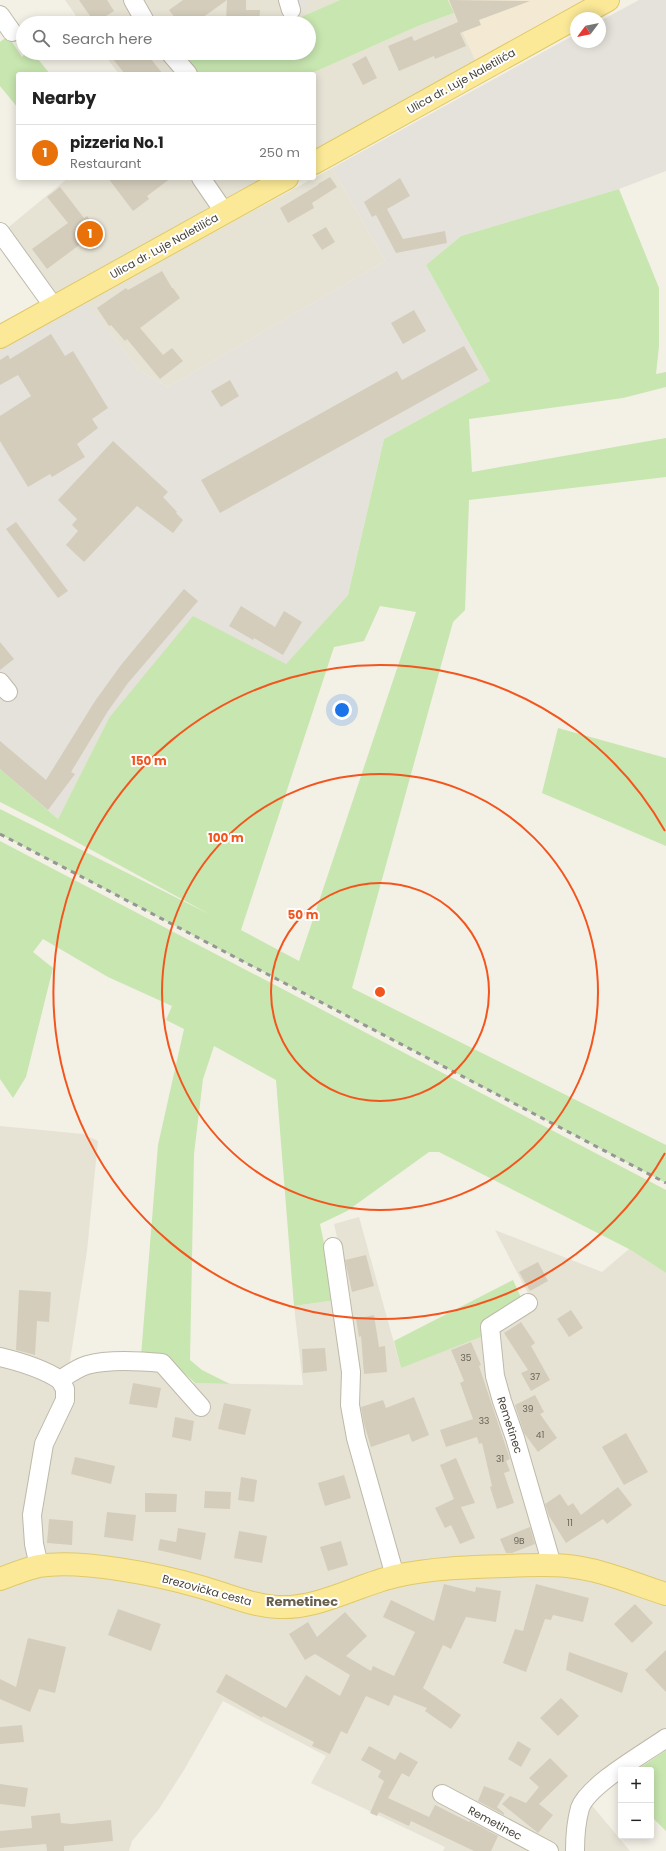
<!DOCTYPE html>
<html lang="en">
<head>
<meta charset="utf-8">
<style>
	:root { --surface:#fff; --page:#f6f6f6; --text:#222; --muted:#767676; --line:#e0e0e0; --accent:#0b8043 }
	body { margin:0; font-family:Poppins,sans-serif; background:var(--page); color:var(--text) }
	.controls { position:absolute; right:12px; bottom:12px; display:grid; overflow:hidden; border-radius:4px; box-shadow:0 2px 10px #0003 }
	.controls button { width:36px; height:36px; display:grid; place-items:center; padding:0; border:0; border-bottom:1px solid var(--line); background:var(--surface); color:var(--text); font:20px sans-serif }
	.compass { position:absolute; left:570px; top:12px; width:36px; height:36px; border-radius:50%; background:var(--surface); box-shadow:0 2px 10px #0003; rotate:238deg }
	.you { position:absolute; left:342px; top:710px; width:14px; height:14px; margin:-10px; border:3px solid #fff; border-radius:50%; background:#1a73e8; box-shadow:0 0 0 6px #1a73e833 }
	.badge { display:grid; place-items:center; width:26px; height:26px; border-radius:50%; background:var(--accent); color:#fff; font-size:13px; font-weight:700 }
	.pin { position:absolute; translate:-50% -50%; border:2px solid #fff; box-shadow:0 1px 4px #0006 }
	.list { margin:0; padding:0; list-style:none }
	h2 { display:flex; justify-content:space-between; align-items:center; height:52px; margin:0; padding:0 16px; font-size:17px }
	h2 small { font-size:13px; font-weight:400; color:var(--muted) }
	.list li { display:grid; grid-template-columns:26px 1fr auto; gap:12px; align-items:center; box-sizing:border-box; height:56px; padding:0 16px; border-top:1px solid var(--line) }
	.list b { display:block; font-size:15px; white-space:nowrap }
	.list p { margin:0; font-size:13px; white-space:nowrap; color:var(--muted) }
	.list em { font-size:13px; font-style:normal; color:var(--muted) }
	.icon { flex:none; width:22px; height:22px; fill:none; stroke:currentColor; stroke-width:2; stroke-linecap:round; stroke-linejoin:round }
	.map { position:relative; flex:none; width:666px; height:1851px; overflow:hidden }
	.search { position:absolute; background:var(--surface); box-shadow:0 2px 10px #0003; left:16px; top:16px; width:300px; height:44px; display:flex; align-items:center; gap:10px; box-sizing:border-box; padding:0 14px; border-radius:22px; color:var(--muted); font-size:15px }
	.panel { position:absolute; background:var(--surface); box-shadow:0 2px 10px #0003; left:16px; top:72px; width:300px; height:108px; border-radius:4px }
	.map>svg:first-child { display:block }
	.residential { fill:#e6e3d5 }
	.commercial { fill:#f4e9d2 }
	.industrial { fill:#e5e2db }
	.green { fill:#c8e6b0; fill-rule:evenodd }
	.parking { fill:#e4e2de }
	.building { fill:#d4cdbc }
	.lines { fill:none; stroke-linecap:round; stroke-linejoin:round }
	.minor-casing { stroke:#beb9a9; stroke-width:20 }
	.major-casing { stroke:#e0c967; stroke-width:24 }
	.minor { stroke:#fff; stroke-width:18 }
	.major { stroke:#fbe997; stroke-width:22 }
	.rail { stroke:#969696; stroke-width:3; stroke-dasharray:5 5; stroke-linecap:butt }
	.ring { fill:none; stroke:#f3551d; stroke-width:2 }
	.labels { text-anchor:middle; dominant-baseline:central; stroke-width:4; stroke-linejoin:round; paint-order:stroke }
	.number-label { font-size:9px; fill:#696458 }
	.street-label { font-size:11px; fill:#454136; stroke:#fff }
	.quarter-label { font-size:13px; font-weight:bold; fill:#68604d; stroke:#fff }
	.centre { fill:#f3551d; stroke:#fff; stroke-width:2 }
	.ring-label { font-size:12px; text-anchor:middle; font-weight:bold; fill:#f3551d; stroke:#fff; stroke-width:4; stroke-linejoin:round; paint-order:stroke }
</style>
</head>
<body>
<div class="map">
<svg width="666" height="1851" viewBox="0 0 666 1851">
	<rect width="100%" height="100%" fill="#f3f0e6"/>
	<g class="residential">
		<path d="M65,0H340L287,23H81Z"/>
		<path d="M454,13L477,64L314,155V74H310L418,26Z"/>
		<path d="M103,53H186L175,64L183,74H119Z"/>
		<path d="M332,168L385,261L168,387L140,371L86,302Z"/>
		<path d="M68,178H262L265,182L55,295L4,231Z"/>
		<path d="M0,1126L83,1134L98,1141L87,1251L68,1374L72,1385L86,1372L163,1366L186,1385L195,1383L303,1385L294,1306L351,1298L334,1224L359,1217L401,1368L533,1303L495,1230L602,1272L629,1249L666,1273V1732L660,1733L589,1780L579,1790L630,1851H443L445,1847L311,1783L326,1756L223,1701L184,1770L159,1809L132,1841L129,1851H0Z"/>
	</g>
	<path class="commercial" d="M448,0H594L477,64Z"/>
	<path class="industrial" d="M639,0H666V171L619,189L461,236L426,265L490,381L384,439L348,595L286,664L109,718L58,819L0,769V346L84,299L140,371L168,387L385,261L332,168L576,34V42H600V21Z"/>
	<g class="green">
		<path d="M340,0H448L454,13L418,26L310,74H195L181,57L186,53H309V23H287Z"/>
		<path d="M8,36L22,57L26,53H33L50,74H18V108L0,86V42Z"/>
		<path d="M619,189L659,288V346L656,374L666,372V387L623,398L469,419L472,472L666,438V477L469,500L465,610L453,622L352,988L666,1145V1183L0,834V809L211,915L51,828L0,802V769L58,819L109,718L193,616L286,664L348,595L384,439L490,381L426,265L461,236ZM380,606L416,612L299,961L241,930L334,647L364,641Z"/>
		<path d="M558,728L666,758V846L542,793Z"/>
		<path d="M0,841L666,1190V1273L629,1249L439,1152H429L347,1211L320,1224L336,1300L294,1306L276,1080L214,1046L203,1079L194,1154L190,1360L202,1370L230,1384L195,1383L171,1361L141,1356L158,1145L184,1029L166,1020L172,1006L108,977L43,939L33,952L53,968L26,1077L13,1098L0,1079Z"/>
		<path d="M513,1280L523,1302L483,1336L401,1368L394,1341Z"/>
		<path d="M666,1750V1831L651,1816V1770H637Z"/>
	</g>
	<path class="parking" d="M293,0H305L307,7L296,10Z"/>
	<g class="building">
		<path d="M79,0H107L114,11L95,23Z"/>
		<path d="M183,0H246V10H260L259,23L226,22L227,0L195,23H179L169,10Z"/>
		<path d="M449,0L530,1L479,20L481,25L460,33L466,46L435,59L434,56L399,71L388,46L412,36L414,41L458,22Z"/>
		<path d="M108,53H146L163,74H125Z"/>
		<path d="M366,56L377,78L363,85L352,64Z"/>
		<path d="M330,177L337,187L312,203L314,208L288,223L280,208L318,185V184Z"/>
		<path d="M108,178H171L147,196L149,199L133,211Z"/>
		<path d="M400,178L410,196L387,209L403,239L445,231L447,243L396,253L376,215L372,217L364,202Z"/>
		<path d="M60,187L84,218L87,216L103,237L87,249L82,243L47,269L32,249L68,223L47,197Z"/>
		<path d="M326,227L335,242L322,250L312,235Z"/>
		<path d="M162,271L172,288H173L180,298L140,328L163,355L172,348L183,361L160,379L127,339L125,341L111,325L109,326L97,308L126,288L128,290Z"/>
		<path d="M414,310L426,331L403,344L391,323Z"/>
		<path d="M51,334L65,356L73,351L108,408L92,419L98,428L77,444L85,457L52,477L50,474L28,487L0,441V416L31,396L18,375L0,385V360L8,355L10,359Z"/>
		<path d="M464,346L478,370L220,513L201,480L397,371L402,380Z"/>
		<path d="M230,380L239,396L221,407L211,391Z"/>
		<path d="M113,441L168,492L163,497L177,512L176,513L183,520L173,533L137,506L84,562L66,545L78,531L72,525L77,519L58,500Z"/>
		<path d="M16,522L68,591L58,598L6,529Z"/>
		<path d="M184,589L198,601L128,683L108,711L71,772L75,774L48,810L0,769V741L46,780L95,701L121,665Z"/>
		<path d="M241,606L275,627L284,611L302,622L283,655L254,638L253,640L229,626Z"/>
		<path d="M0,642L14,659L0,670Z"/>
		<path d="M366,1255L374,1286L352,1292L345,1260Z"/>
		<path d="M538,1262L548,1281L530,1291L519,1272Z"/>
		<path d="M19,1290L51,1292L49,1322L37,1321L35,1355L16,1350Z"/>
		<path d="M571,1310L583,1328L569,1337L557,1319Z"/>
		<path d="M374,1315L379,1347L385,1346L387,1372L364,1374L361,1336L359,1337L356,1319Z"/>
		<path d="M521,1322L535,1343L531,1346L550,1380L531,1391L521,1373L528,1370L504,1333Z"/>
		<path d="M471,1342L481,1365L479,1366L510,1459L506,1461L510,1471L504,1473L514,1503L497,1509L490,1487L492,1486L482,1443L479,1444L477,1437L446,1447L440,1430L473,1419L460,1383L464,1381L451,1350Z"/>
		<path d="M325,1348L327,1371L303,1373L302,1349Z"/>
		<path d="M133,1383L161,1388L157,1408L129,1404Z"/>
		<path d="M535,1395L544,1412L540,1414L557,1438L538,1452L524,1433L515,1405Z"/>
		<path d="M414,1397L429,1435L412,1442L409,1434L371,1447L364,1424L361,1407L383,1400L386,1408Z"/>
		<path d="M224,1403L251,1409L245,1435L218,1429Z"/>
		<path d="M175,1417L194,1421L191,1441L172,1437Z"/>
		<path d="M626,1433L648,1472L624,1485L602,1447Z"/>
		<path d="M75,1457L115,1466L111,1484L71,1474Z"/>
		<path d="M456,1458L475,1503L461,1507L475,1538L460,1544L451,1525L445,1528L435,1508L454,1499L440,1465Z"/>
		<path d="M344,1475L351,1498L325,1506L318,1483Z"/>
		<path d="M241,1477L257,1480L254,1502L238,1500Z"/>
		<path d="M618,1487L632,1505L607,1524L603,1519L566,1543L549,1516L545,1504L560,1494L568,1506L573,1503L581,1515Z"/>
		<path d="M205,1491L231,1492L230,1509L204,1508Z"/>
		<path d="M145,1493L177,1494L176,1512H145Z"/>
		<path d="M107,1512L136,1515L133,1541L104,1537Z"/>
		<path d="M49,1519L73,1521L72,1545L47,1543Z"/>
		<path d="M530,1527L535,1544L512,1553H506L500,1539Z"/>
		<path d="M178,1528L206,1533L201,1560L158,1550L160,1539L176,1542Z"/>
		<path d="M239,1531L267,1536L262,1563L234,1558Z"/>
		<path d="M341,1541L348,1565L328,1571L320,1547Z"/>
		<path d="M444,1584L475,1592L476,1587L501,1591L496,1622L466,1617L451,1649L443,1645L423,1688L461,1715L451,1729L425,1711L427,1708L394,1695L389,1706L366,1696L347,1734L341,1731L330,1754L312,1746L314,1742L263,1716L262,1718L216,1692L226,1674L286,1708L306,1675L340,1696L350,1675L315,1654L305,1660L289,1634L308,1622L317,1637L345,1612L367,1636L346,1656L371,1671L373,1666L394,1676L415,1632L383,1617L391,1600L434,1621Z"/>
		<path d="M536,1584L589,1598L583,1622L553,1615L551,1620L545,1619L526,1672L503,1663L515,1629L523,1631Z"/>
		<path d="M635,1604L653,1623L632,1643L614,1624Z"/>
		<path d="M118,1609L161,1624L151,1651L108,1635Z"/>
		<path d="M28,1638L66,1647L55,1693L39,1689L30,1712L0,1699V1679L16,1687Z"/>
		<path d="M666,1650V1692L645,1670Z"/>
		<path d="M569,1652L628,1673L622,1693L566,1670Z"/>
		<path d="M561,1698L579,1716L558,1736L540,1718Z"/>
		<path d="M22,1725L24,1742L0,1744V1727Z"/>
		<path d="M518,1741L531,1749L521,1767L508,1759Z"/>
		<path d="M369,1746L395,1760L400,1752L418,1762L409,1777L402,1773L388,1798L429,1817L435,1805L469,1822L470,1821L498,1836L491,1851H474L411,1821L409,1826L379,1812L377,1816L370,1813L384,1781L378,1777L381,1771L361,1760Z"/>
		<path d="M550,1758L568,1776L539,1804L553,1815L538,1833L502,1804L510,1796L526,1803L539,1787L529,1778Z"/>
		<path d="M0,1784L28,1788L25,1807L0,1804Z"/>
		<path d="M484,1786L505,1794L497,1807L504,1813V1815L478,1801Z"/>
		<path d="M60,1813L61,1823L71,1824L111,1820L113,1841L64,1846V1851H47L46,1844L0,1848V1831L32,1828L31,1816Z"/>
	</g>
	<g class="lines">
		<g class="minor-casing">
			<g id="minor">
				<path d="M133,0L146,23"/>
				<path d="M288,0L291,10"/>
				<path d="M0,15L12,32"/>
				<path d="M170,53L188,74"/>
				<path d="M201,178L225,213"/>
				<path d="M0,232L54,307"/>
				<path d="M0,682L8,692"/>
				<path d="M333,1247L351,1372L350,1405L356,1438L395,1576"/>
				<path d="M528,1303L490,1327L495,1376L502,1401L515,1438L552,1565"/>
				<path d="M0,1357C21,1362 42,1368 60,1380C69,1374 77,1368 87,1365C108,1359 141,1361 162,1363L201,1407"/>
				<path d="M39,1566L34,1544L32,1515L44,1444L65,1400V1389L60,1380"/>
				<path d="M442,1794L549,1851"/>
				<path d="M575,1851C575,1836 576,1822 580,1808C588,1785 645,1753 666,1738"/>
			</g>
		</g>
		<g class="major-casing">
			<g id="major">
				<path d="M314,163L608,0"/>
				<path d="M0,337L287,178"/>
				<path d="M0,1579C13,1574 26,1569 39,1566C81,1559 160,1575 201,1587C226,1594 252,1606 278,1607C319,1609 357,1585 396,1576C432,1568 469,1567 506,1566C526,1565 547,1564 567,1566C601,1569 634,1584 666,1594"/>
			</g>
		</g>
		<use href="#minor" class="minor"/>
		<use href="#major" class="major"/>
		<path class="rail" d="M0,834L666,1183"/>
	</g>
	<g class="ring">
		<circle cx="380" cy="992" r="109"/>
		<circle cx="380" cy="992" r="218"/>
		<path d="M665 1153A327 327 0 1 1 665 831"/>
	</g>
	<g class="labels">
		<g class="number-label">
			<text x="466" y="1358">35</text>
			<text x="535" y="1377">37</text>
			<text x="528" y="1409">39</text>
			<text x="484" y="1421">33</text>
			<text x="540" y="1435">41</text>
			<text x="500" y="1459">31</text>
			<text x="570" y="1523">11</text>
			<text x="519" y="1541">9B</text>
		</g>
		<g class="street-label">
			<text transform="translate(461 81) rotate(-29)">Ulica dr. Luje Naletilića</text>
			<text transform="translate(164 246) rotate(-29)">Ulica dr. Luje Naletilića</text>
			<text transform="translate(510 1425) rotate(72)">Remetinec</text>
			<text transform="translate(207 1590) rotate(15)">Brezovička cesta</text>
			<text transform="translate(495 1823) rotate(28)">Remetinec</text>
		</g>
		<g class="quarter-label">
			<text x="302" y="1601">Remetinec</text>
		</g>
	</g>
	<circle cx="380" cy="992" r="6" class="centre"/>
	<g class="ring-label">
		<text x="149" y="765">150 m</text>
		<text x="226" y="842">100 m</text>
		<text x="303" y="919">50 m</text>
	</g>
</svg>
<div class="controls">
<button>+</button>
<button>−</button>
</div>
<svg class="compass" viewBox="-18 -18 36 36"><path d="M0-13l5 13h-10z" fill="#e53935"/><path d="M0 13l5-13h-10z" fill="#767676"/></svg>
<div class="you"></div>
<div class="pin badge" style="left:90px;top:234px;background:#e8710a">1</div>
<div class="search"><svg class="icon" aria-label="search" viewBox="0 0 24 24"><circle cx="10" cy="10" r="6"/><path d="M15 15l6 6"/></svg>Search here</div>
<section class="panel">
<h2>Nearby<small></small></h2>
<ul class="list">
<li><span class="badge" style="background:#e8710a">1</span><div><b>pizzeria No.1</b><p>Restaurant</p></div><em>250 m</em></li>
</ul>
</section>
</div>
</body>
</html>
